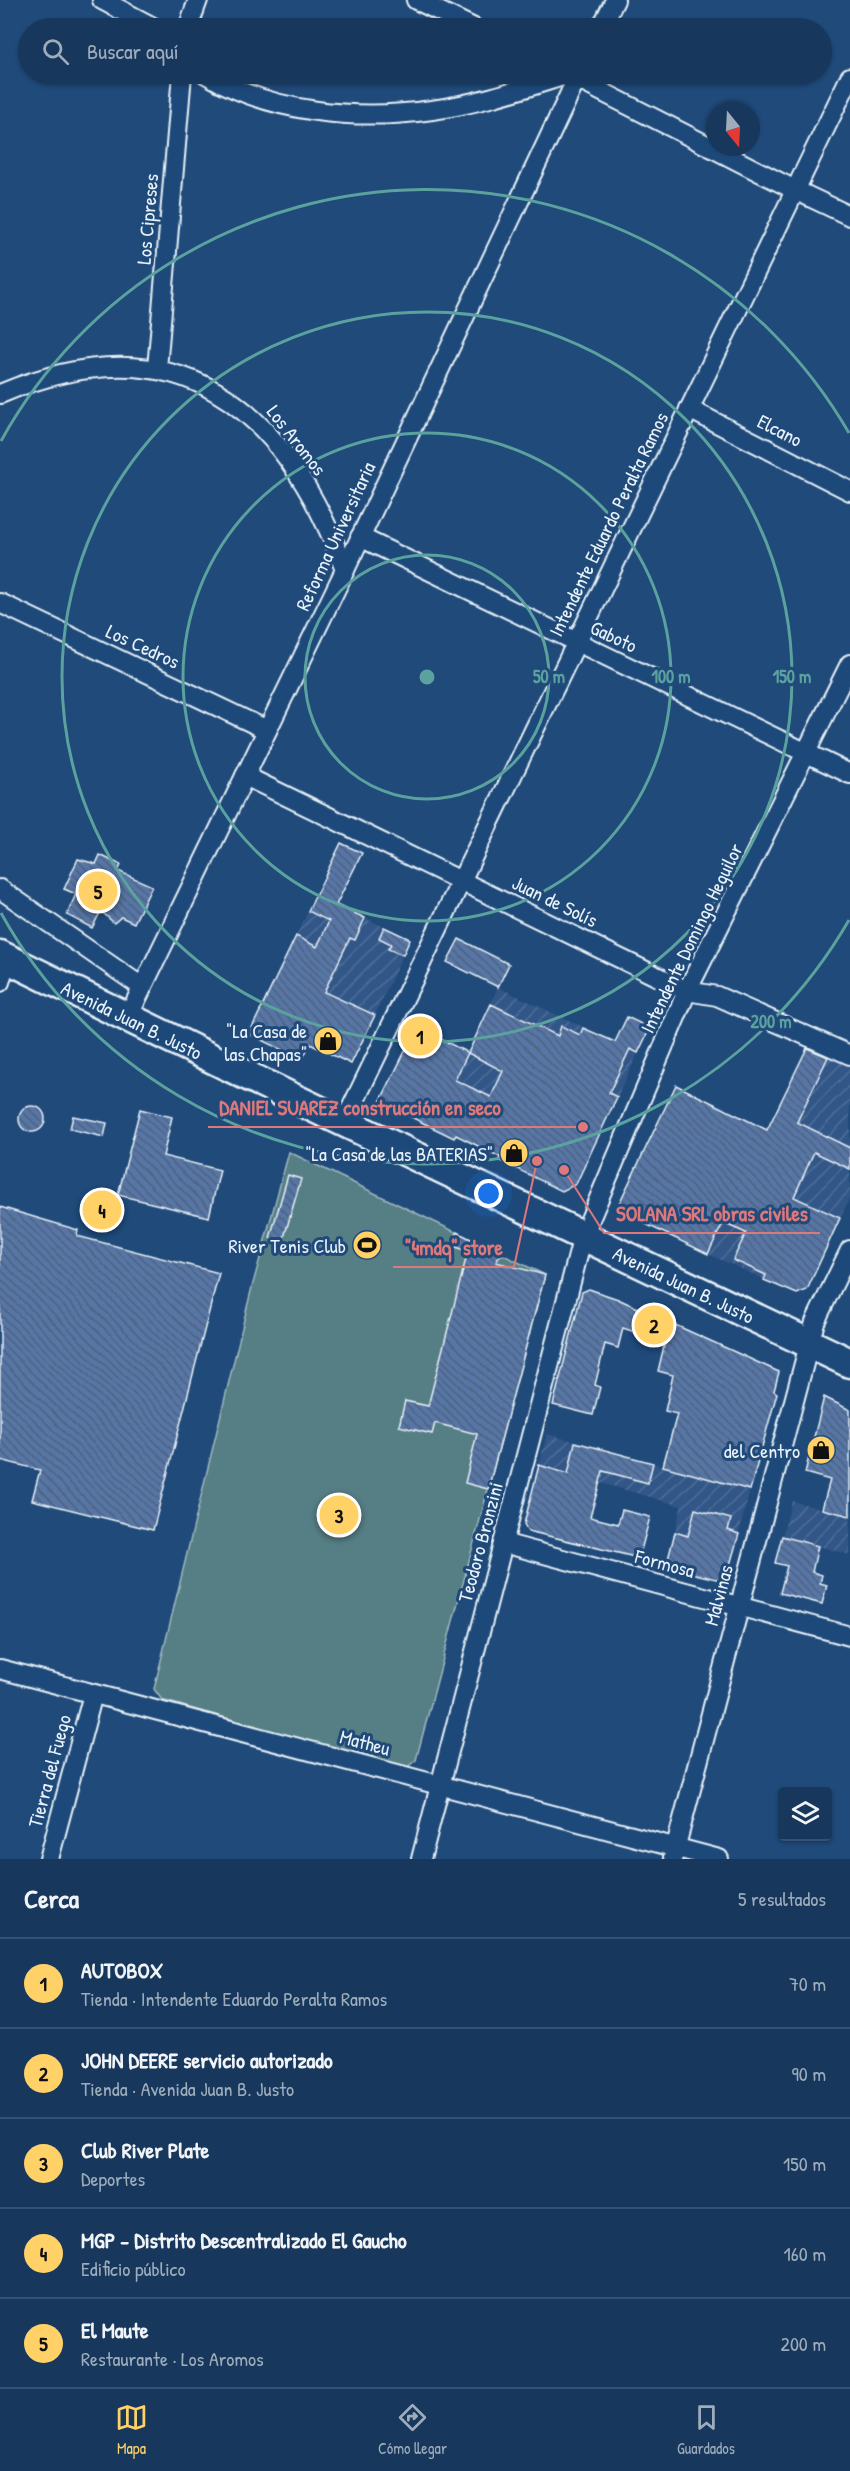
<!DOCTYPE html>
<html lang="es">
<head>
<meta charset="utf-8">
<style>
	:root { --surface:#17385c; --page:#244365; --text:#f1f3f6; --muted:#9eacbb; --line:#365272; --accent:#ffd166 }
	body { margin:0; font-family:"Patrick Hand",sans-serif; background:var(--page); color:var(--text) }
	.controls { position:absolute; right:18px; bottom:18px; display:grid; overflow:hidden; border-radius:6px; box-shadow:0 2px 4px #0004 }
	.controls button { width:54px; height:54px; display:grid; place-items:center; padding:0; border:0; border-bottom:2px solid var(--line); background:var(--surface); color:var(--text); font:30px sans-serif }
	.compass { position:absolute; left:706px; top:102px; width:54px; height:54px; border-radius:50%; background:var(--surface); box-shadow:0 2px 4px #0004; rotate:162deg }
	.you { position:absolute; left:489px; top:1194px; width:21px; height:21px; margin:-15px; border:4px solid #fff; border-radius:50%; background:#1a73e8; box-shadow:0 0 0 9px #1a73e833 }
	.badge { display:grid; place-items:center; width:39px; height:39px; border-radius:50%; background:var(--accent); color:#111; font-size:20px; font-weight:700 }
	.pin { position:absolute; translate:-50% -50%; border:3px solid #fff; box-shadow:0 2px 6px #0006 }
	.list { margin:0; padding:0; list-style:none }
	h2 { display:flex; justify-content:space-between; align-items:center; height:78px; margin:0; padding:0 24px; font-size:26px }
	h2 small { font-size:20px; font-weight:400; color:var(--muted) }
	.list li { display:grid; grid-template-columns:39px 1fr auto; gap:18px; align-items:center; box-sizing:border-box; height:90px; padding:0 24px; border-top:2px solid var(--line) }
	.list b { display:block; font-size:22px; white-space:nowrap }
	.list p { margin:0; font-size:20px; white-space:nowrap; color:var(--muted) }
	.list em { font-size:20px; font-style:normal; color:var(--muted) }
	.icon { flex:none; width:33px; height:33px; fill:none; stroke:currentColor; stroke-width:2; stroke-linecap:round; stroke-linejoin:round }
	.map { position:relative; flex:none; width:850px; height:1859px; overflow:hidden }
	.search { position:absolute; background:var(--surface); box-shadow:0 2px 4px #0004; left:18px; right:18px; top:18px; height:66px; display:flex; align-items:center; gap:15px; box-sizing:border-box; padding:0 21px; border-radius:33px; color:var(--muted); font-size:22px }
	.sheet { height:528px; background:var(--surface) }
	nav { display:flex; justify-content:space-around; align-items:center; box-sizing:border-box; height:84px; border-top:2px solid var(--line); background:var(--surface); font-size:16px; color:var(--muted) }
	nav a { display:grid; justify-items:center; gap:3px }
	nav .on { color:var(--accent) }
	.map>svg:first-child { display:block }
	.industrial { fill:url(#industrial-furrows) }
	.pitch { fill:#567e85; stroke:#9fb8be; stroke-width:1.5 }
	.building { fill:url(#building-back-hatch); stroke:#e8f1f8; stroke-width:1.5; fill-rule:evenodd }
	.lines { fill:none; stroke-linecap:round; stroke-linejoin:round }
	.street-casing { stroke:#e8f1f8; stroke-width:22 }
	.primary-casing { stroke:#e8f1f8; stroke-width:33 }
	.street { stroke:#1f4a7a; stroke-width:18 }
	.primary { stroke:#1f4a7a; stroke-width:28 }
	.ring { fill:none; stroke:#5ba19e; stroke-width:3 }
	.labels { text-anchor:middle; dominant-baseline:central; stroke-width:6; stroke-linejoin:round; paint-order:stroke }
	.street-label { font-size:20px; fill:#e8f1f8; stroke:#1f4a7a }
	.poi-label { font-size:20px; fill:#e8f1f8; stroke:#1f4a7a; text-anchor:end }
	.centre { fill:#5ba19e; stroke:#1f4a7a; stroke-width:3 }
	.ring-label { font-size:18px; text-anchor:middle; font-weight:bold; fill:#5ba19e; stroke:#1f4a7a; stroke-width:6; stroke-linejoin:round; paint-order:stroke }
	.leader { fill:none; stroke:#dd787b; stroke-width:2 }
	.callout-dot { fill:#dd787b; stroke:#1f4a7a; stroke-width:2 }
	.callout-label { font-size:21px; text-anchor:middle; font-weight:bold; fill:#dd787b; stroke:#1f4a7a; stroke-width:6; stroke-linejoin:round; paint-order:stroke }
</style>
</head>
<body>
<div class="map">
<svg width="850" height="1859" viewBox="0 0 850 1859">
	<defs>
		<pattern id="industrial-furrows" width="10" height="10" patternUnits="userSpaceOnUse" patternTransform="scale(1.5)"><rect width="10" height="10" fill="#305787"/><path d="M-1 1l2-2M0 10L10 0M9 11l2-2" fill="none" stroke="#4e7099"/></pattern>
		<pattern id="building-back-hatch" width="6" height="6" patternUnits="userSpaceOnUse" patternTransform="scale(1.5)"><rect width="6" height="6" fill="#5776a6"/><path d="M-1 5l2 2M0 0l6 6M5-1l2 2" fill="none" stroke="#4f617d"/></pattern>
	</defs>
	<rect width="100%" height="100%" fill="#1f4a7a"/>
	<filter id="ink" filterUnits="userSpaceOnUse"><feTurbulence type="fractalNoise" baseFrequency=".0167" numOctaves="2"/><feDisplacementMap in="SourceGraphic" scale="12" xChannelSelector="R" yChannelSelector="G"/><feConvolveMatrix kernelMatrix="1 2 1 2 8 2 1 2 1" color-interpolation-filters="sRGB"/></filter>
	<g filter="url(#ink)">
		<g class="industrial">
			<path d="M341,843L362,853L337,905L410,939L375,1015L324,992L340,957L296,936Z"/>
			<path d="M498,987L638,1053L617,1097L500,1157L456,1136L454,1138L432,1127L468,1053Z"/>
			<path d="M809,1044L850,1062V1197L807,1290L797,1294L708,1254Z"/>
			<path d="M547,1434L750,1490L735,1548L675,1532L681,1506L539,1465Z"/>
			<path d="M792,1501L850,1516V1555L782,1536Z"/>
		</g>
		<path class="pitch" d="M289,1152L545,1275L416,1760L405,1769L162,1700L154,1689L251,1291Z"/>
		<g class="building">
			<path d="M341,843L362,853L336,905L365,918L355,940L350,938L324,992L375,1015L351,1064L310,1044L302,1060L249,1034L296,936L317,947L329,921L308,911Z"/>
			<path d="M100,855L121,865L118,871L152,886L134,923L121,917L114,923L101,911L92,928L67,915L76,894L64,889L78,859L96,864Z"/>
			<path d="M384,927L410,939L403,955L388,949L391,944L379,938Z"/>
			<path d="M459,939L509,964L498,987L447,962Z"/>
			<path d="M491,1004L558,1036L561,1026L580,1035L583,1028L615,1042L627,1017L650,1028L638,1053L630,1049L609,1093L617,1097L576,1184L562,1191L499,1160L500,1157L456,1135L454,1138L380,1102L417,1027L468,1053ZM468,1053L503,1071L491,1097L455,1080Z"/>
			<path d="M807,1048L828,1057L797,1122L850,1148V1169L814,1152L794,1197L840,1218L807,1290L797,1294L764,1280L766,1275L733,1260L746,1233L723,1223L708,1254L616,1210L676,1085L767,1130Z"/>
			<circle cx="32" cy="1119" r="13"/>
			<path d="M140,1109L172,1117L163,1156L220,1170L209,1217L118,1195Z"/>
			<path d="M73,1116L107,1123L104,1137L70,1129Z"/>
			<path d="M288,1175L301,1179L283,1241L270,1238Z"/>
			<path d="M0,1207L78,1230L77,1236L219,1273L153,1530L32,1500L40,1470L0,1460Z"/>
			<path d="M457,1232L501,1254L496,1262L545,1275L488,1489L465,1483L477,1434L435,1423L432,1434L399,1426L405,1401L428,1406L468,1251L453,1246Z"/>
			<path d="M589,1289L618,1299L779,1372L774,1391L777,1393L750,1490L663,1466L677,1414L665,1411L673,1375L658,1371L665,1342L623,1328L618,1348L605,1344L595,1385L600,1387L593,1415L553,1405L582,1292Z"/>
			<path d="M824,1397L850,1410V1516L822,1509L830,1480L805,1473Z"/>
			<path d="M575,1442L653,1463L648,1483L603,1471L590,1517L618,1524L622,1510L650,1517L639,1558L528,1531L524,1524L539,1465L568,1474Z"/>
			<path d="M695,1509L731,1519L728,1530L739,1534L727,1575L720,1580L666,1567L675,1532L688,1536Z"/>
			<path d="M782,1536L818,1546L812,1572L822,1575L820,1583L827,1585L822,1604L780,1593L787,1566L775,1563Z"/>
		</g>
		<g class="lines">
			<g class="street-casing">
				<g id="street">
					<path d="M102,0L155,28"/>
					<path d="M416,0L474,28"/>
					<path d="M188,28L198,0"/>
					<path d="M601,28L615,0"/>
					<path d="M206,74C271,113 357,121 432,110C478,104 524,88 569,74"/>
					<path d="M567,74L795,190L850,216"/>
					<path d="M157,369L182,74"/>
					<path d="M0,394C177,320 283,403 345,570"/>
					<path d="M689,409L850,491"/>
					<path d="M360,537L850,774"/>
					<path d="M0,603L267,730"/>
					<path d="M245,776L687,991L717,996L850,1055"/>
					<path d="M0,889L142,987"/>
					<path d="M0,982L7,958"/>
					<path d="M128,1017L345,570L579,74"/>
					<path d="M345,1121L850,77"/>
					<path d="M503,1543L850,1636"/>
					<path d="M0,1669L719,1859"/>
					<path d="M673,1857L815,1322L850,1250"/>
					<path d="M49,1859L93,1694"/>
					<path d="M421,1859L583,1236L687,991L850,664"/>
				</g>
			</g>
			<g class="primary-casing">
				<g id="primary">
					<path id="s1" d="M0,955L287,1095L850,1363"/>
				</g>
			</g>
			<use href="#street" class="street"/>
			<use href="#primary" class="primary"/>
		</g>
	</g>
	<g class="ring">
		<circle cx="427" cy="677" r="122"/>
		<circle cx="427" cy="677" r="244"/>
		<circle cx="427" cy="677" r="365"/>
		<path d="M849 920A487 487 0 0 1 1 913M1 441A487 487 0 0 1 849 433"/>
	</g>
	<defs>
		<g id="shop-disc" transform="scale(1.5)"><circle r="9.5" fill="#ffd166" stroke="#1f4a7a"/><path d="M-5-2.5h2.3a2.7 3.5 0 0 1 5.4 0H5L5.5 6h-11ZM-1.5-2.5h3a1.5 2.3 0 0 0-3 0Z" fill="#111"/></g>
		<g id="stadium-disc" transform="scale(1.5)"><circle r="9.5" fill="#ffd166" stroke="#1f4a7a"/><path d="M0-5a6.5 5 0 1 0 0 10a6.5 5 0 1 0 0-10ZM-3.5-1.8h7v3.6h-7Z" fill="#111"/></g>
	</defs>
	<g fill-rule="evenodd">
		<use href="#shop-disc" x="328" y="1041"/>
		<use href="#shop-disc" x="514" y="1153"/>
		<use href="#stadium-disc" x="367" y="1245"/>
		<use href="#shop-disc" x="821" y="1450"/>
	</g>
	<g class="labels">
		<g class="street-label">
			<text transform="translate(147 219) rotate(-85)">Los Cipreses</text>
			<text transform="translate(780 430) rotate(27)">Elcano</text>
			<text transform="translate(297 440) rotate(52)">Los Aromos</text>
			<text transform="translate(608 524) rotate(-64)">Intendente Eduardo Peralta Ramos</text>
			<text transform="translate(335 536) rotate(-65)">Reforma Universitaria</text>
			<text transform="translate(614 636) rotate(25)">Gaboto</text>
			<text transform="translate(143 646) rotate(25)">Los Cedros</text>
			<text transform="translate(555 901) rotate(26)">Juan de Solís</text>
			<text transform="translate(691 938) rotate(-64)">Intendente Domingo Heguilor</text>
			<text stroke="none"><textPath href="#s1" startOffset="147">Avenida Juan B. Justo</textPath></text>
			<text stroke="none"><textPath href="#s1" startOffset="759">Avenida Juan B. Justo</textPath></text>
			<text transform="translate(480 1542) rotate(-75)">Teodoro Bronzini</text>
			<text transform="translate(665 1563) rotate(15)">Formosa</text>
			<text transform="translate(718 1595) rotate(-75)">Malvinas</text>
			<text transform="translate(365 1742) rotate(15)">Matheu</text>
			<text transform="translate(49 1771) rotate(-75)">Tierra del Fuego</text>
		</g>
		<g class="poi-label">
			<text x="307" y="1030">"La Casa de<tspan x="307" dy="23">las Chapas"</tspan></text>
			<text x="493" y="1153">"La Casa de las BATERIAS"</text>
			<text x="346" y="1245">River Tenis Club</text>
			<text x="800" y="1450">del Centro</text>
		</g>
	</g>
	<circle cx="427" cy="677" r="9" class="centre"/>
	<g class="ring-label">
		<text x="549" y="683">50 m</text>
		<text x="671" y="683">100 m</text>
		<text x="792" y="683">150 m</text>
		<text x="771" y="1028">200 m</text>
	</g>
	<path class="leader" d="M583 1127L513 1127H208M564 1170L604 1233H820M537 1161L514 1267H393"/>
	<g class="callout-dot">
		<circle cx="583" cy="1127" r="6"/>
		<circle cx="564" cy="1170" r="6"/>
		<circle cx="537" cy="1161" r="6"/>
	</g>
	<g class="callout-label">
		<text x="360" y="1115">DANIEL SUAREZ construcción en seco</text>
		<text x="712" y="1221">SOLANA SRL obras civiles</text>
		<text x="454" y="1255">"4mdq" store</text>
	</g>
</svg>
<div class="controls">
<button><svg class="icon" aria-label="layers" viewBox="0 0 24 24"><path d="M12 4l9 5-9 5-9-5zM3 14l9 5 9-5"/></svg></button>
</div>
<svg class="compass" viewBox="-18 -18 36 36"><path d="M0-13l5 13h-10z" fill="#e53935"/><path d="M0 13l5-13h-10z" fill="#9eacbb"/></svg>
<div class="you"></div>
<div class="pin badge" style="left:420px;top:1036px">1</div>
<div class="pin badge" style="left:654px;top:1325px">2</div>
<div class="pin badge" style="left:339px;top:1515px">3</div>
<div class="pin badge" style="left:102px;top:1210px">4</div>
<div class="pin badge" style="left:98px;top:891px">5</div>
<div class="search"><svg class="icon" aria-label="search" viewBox="0 0 24 24"><circle cx="10" cy="10" r="6"/><path d="M15 15l6 6"/></svg>Buscar aquí</div>
</div>
<section class="sheet">
<h2>Cerca<small>5 resultados</small></h2>
<ul class="list">
<li><span class="badge">1</span><div><b>AUTOBOX</b><p>Tienda · Intendente Eduardo Peralta Ramos</p></div><em>70 m</em></li>
<li><span class="badge">2</span><div><b>JOHN DEERE servicio autorizado</b><p>Tienda · Avenida Juan B. Justo</p></div><em>90 m</em></li>
<li><span class="badge">3</span><div><b>Club River Plate</b><p>Deportes</p></div><em>150 m</em></li>
<li><span class="badge">4</span><div><b>MGP - Distrito Descentralizado El Gaucho</b><p>Edificio público</p></div><em>160 m</em></li>
<li><span class="badge">5</span><div><b>El Maute</b><p>Restaurante · Los Aromos</p></div><em>200 m</em></li>
</ul>
</section>
<nav>
<a class="on"><svg class="icon" aria-label="map" viewBox="0 0 24 24"><path d="M3 6l6-2 6 2 6-2v14l-6 2-6-2-6 2zM9 4v14M15 6v14"/></svg>Mapa</a>
<a><svg class="icon" aria-label="directions" viewBox="0 0 24 24"><path d="M12 3l9 9-9 9-9-9zM9 14v-3h6M13 9l2 2-2 2"/></svg>Cómo llegar</a>
<a><svg class="icon" aria-label="saved" viewBox="0 0 24 24"><path d="M7 4h10v16l-5-4-5 4z"/></svg>Guardados</a>
</nav>
</body>
</html>
